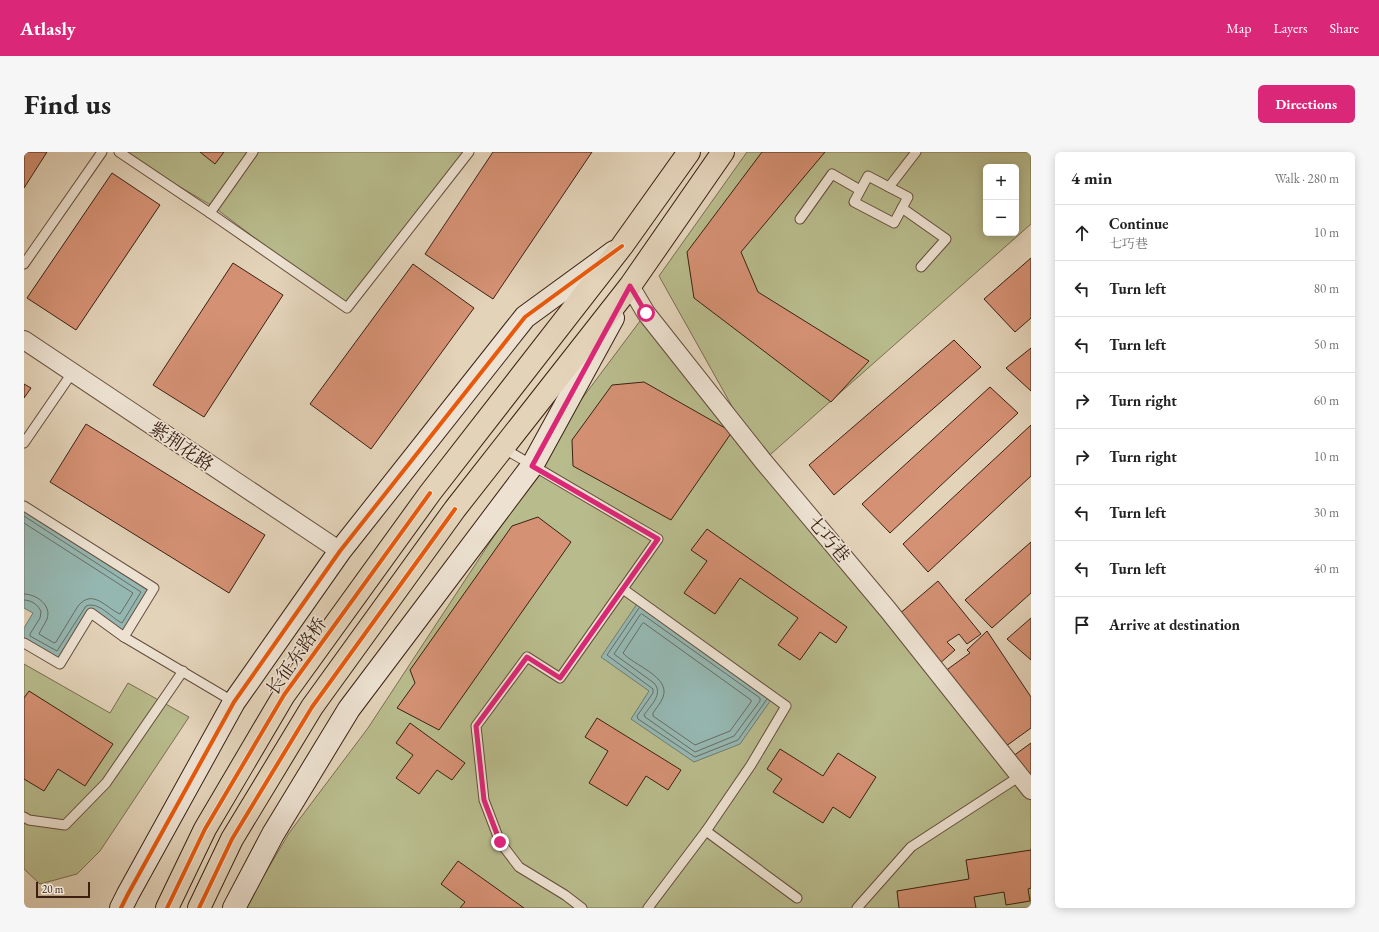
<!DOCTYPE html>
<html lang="en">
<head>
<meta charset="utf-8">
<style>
	:root { --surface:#fff; --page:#f6f6f6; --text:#222; --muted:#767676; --line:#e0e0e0; --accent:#db2777 }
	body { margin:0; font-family:"EB Garamond","Noto Serif SC",serif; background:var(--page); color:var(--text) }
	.controls { position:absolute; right:12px; top:12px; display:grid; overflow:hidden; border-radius:6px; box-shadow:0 2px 10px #0003 }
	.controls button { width:36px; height:36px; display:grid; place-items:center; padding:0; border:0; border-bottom:1px solid var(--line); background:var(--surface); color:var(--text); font:20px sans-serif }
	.scale { position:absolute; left:12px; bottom:10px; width:54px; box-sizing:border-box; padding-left:4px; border:2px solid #3b2012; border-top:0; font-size:11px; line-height:14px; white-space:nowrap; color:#3b2012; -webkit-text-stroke:3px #ede2d2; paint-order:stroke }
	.stop { position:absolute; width:12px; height:12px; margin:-9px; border:3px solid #db2777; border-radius:50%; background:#fff }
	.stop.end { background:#db2777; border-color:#fff; box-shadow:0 1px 4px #0008 }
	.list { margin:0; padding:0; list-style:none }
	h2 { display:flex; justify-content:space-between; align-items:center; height:52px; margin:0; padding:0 16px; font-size:17px }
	h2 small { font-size:13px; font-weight:400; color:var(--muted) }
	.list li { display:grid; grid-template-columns:26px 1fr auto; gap:12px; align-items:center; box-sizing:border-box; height:56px; padding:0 16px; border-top:1px solid var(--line) }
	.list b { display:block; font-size:15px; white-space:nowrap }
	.list p { margin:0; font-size:13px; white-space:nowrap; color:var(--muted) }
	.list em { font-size:13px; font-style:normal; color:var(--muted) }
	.icon { flex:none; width:22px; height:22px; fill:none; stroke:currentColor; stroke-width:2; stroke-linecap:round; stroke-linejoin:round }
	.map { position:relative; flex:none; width:1007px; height:756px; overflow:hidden; border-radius:6px }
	header { display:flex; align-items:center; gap:24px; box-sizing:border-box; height:56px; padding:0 20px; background:var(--accent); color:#fff }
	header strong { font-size:19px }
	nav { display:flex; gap:22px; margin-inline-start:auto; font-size:14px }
	.intro { display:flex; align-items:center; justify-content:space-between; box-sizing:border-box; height:96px; padding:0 24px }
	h1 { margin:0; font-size:28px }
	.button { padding:10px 18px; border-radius:6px; background:var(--accent); color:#fff; font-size:14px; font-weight:700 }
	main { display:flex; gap:24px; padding:0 24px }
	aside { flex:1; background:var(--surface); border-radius:6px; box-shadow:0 2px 10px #0003 }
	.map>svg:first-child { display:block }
	.green { fill:#b8bb8c; stroke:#7a6e4f; fill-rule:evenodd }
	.water { fill:#95b7b1; stroke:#717b71 }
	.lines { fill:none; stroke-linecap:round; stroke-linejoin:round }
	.shore { stroke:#686c62; stroke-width:1 }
	.building { fill:#d59174; stroke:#3b2012 }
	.lane-casing { stroke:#654d3c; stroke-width:11 }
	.street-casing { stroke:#654d3c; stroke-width:20 }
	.secondary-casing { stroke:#3b2012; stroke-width:24 }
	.primary-casing { stroke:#3b2012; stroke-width:24 }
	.lane { stroke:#ede2d2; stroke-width:9 }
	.street { stroke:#ede2d2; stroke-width:18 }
	.secondary { stroke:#ede2d2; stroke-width:22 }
	.primary { stroke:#e3d3b9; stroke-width:22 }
	.cycleway-casing { stroke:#ede2d2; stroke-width:6 }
	.cycleway { stroke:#e8590c; stroke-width:4 }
	.route { stroke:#db2777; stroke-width:5 }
	.labels { text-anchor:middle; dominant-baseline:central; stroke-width:3.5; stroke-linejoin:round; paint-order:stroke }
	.street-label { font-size:18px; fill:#3b2012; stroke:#ede2d2 }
</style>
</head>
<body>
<header>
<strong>Atlasly</strong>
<nav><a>Map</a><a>Layers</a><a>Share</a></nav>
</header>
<div class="intro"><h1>Find us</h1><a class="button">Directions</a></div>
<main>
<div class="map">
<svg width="1007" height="756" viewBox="0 0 1007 756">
	<rect width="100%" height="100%" fill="#e3d3b9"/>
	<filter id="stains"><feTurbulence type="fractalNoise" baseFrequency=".005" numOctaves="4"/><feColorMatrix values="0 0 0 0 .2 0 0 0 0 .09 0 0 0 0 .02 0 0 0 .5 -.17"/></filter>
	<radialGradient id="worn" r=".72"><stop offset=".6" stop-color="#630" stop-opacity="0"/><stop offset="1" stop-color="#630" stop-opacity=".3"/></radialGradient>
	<g class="green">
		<path d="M97,0H445L323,156L190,55Z"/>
		<path d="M723,0H1007V72L739,309L1007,638V756H221L265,681L344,576L493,349L545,264L622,161L737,306L635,124ZM962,15H992V81H962Z"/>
		<path d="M0,512L86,561L104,531L165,565L76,699L53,722L16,732L0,717Z"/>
	</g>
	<g class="water">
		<path d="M0,354L130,436L100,485L68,461L36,512L0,491V476L9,461L0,456Z"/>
		<path d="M615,449L749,545L716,592L670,610L607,567L625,539L577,505Z"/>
	</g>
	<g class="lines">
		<g class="shore">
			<path d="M0,364L117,440L98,471C87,466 75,449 62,454L33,499L6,484V482L16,466L17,460C15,453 7,448 0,448"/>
			<path d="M0,371L109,441L96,462C82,456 69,436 54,454L32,490L30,491L15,482C17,477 21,472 23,467C28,453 12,442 0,442"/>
			<path d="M615,456L583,503L629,537V541L613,564L614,567L671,605L714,588L743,547"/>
			<path d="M618,462L736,546V549L710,584L671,600L621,565L620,563C626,554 640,542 630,531L590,502L616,463Z"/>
			<path d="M620,471L727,548V550L706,579L671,593L629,564V561C632,556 637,551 639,545C647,525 609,513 599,501L618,472Z"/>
		</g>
	</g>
	<g class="building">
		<path d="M0,0H23L0,36Z"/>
		<path d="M176,0H200L191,12Z"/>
		<path d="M469,0H568L469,147L401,102Z"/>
		<path d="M738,0H801L717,100L734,140L845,209L807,250L670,146L663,100Z"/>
		<path d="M88,21L136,53L52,178L3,146Z"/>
		<path d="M1007,106V166L991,180L960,147Z"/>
		<path d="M209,111L259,143L180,265L129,233Z"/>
		<path d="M389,112L450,156L347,297L286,252Z"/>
		<path d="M930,188L957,215L810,343L785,313Z"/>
		<path d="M1007,196V239L982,216Z"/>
		<path d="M620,230L708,280L647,368L549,314L548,288L588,233Z"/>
		<path d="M0,232L7,236L0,246Z"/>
		<path d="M966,235L994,261L866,381L838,352Z"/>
		<path d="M62,272L241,383L205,441L26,330Z"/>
		<path d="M1007,273V324L904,420L879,392Z"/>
		<path d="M514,365L547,390L415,578L373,556L391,531L386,518L488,374Z"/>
		<path d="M683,377L823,475L812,491L796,480L776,508L754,493L774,466L716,426L691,462L660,441L683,409L667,398Z"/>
		<path d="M1007,390V441L968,476L941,448Z"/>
		<path d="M914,429L957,482L943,492L935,482L923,490L931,498L915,512L874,463Z"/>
		<path d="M1007,466V508L983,487Z"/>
		<path d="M963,479L1007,545V576L978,597L917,522L946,501L943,498Z"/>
		<path d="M5,539L89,592L61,634L34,617L20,639L0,627V546Z"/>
		<path d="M573,566L657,618L644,638L622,624L603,654L565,631L584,599L561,585Z"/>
		<path d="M386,571L441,611L428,628L413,618L395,642L372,626L389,603L372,591Z"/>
		<path d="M1007,591V634L985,607Z"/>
		<path d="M756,597L799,624L814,601L852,625L826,666L809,655L799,671L749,640L758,627L743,617Z"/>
		<path d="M1007,698V736L1004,737L1006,749L982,753L980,740L950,745L952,756H875L873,739L945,727L942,708Z"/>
		<path d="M434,709L500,756H436L441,750L417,732Z"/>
	</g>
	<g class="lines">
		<g class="lane-casing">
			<g id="lane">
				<path d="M95,0L186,61L323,156L445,0"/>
				<path d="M844,24L884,45L870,71L830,50Z"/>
				<path d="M865,35L892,0"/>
				<path d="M878,56L922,87L897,115"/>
				<path d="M186,61L229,0"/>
				<path d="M776,67L808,22L836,38"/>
				<path d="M0,112L78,0"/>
				<path d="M0,291L48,221"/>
				<path d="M479,296L634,387L536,526L503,505L452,574L460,648L476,690L495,715L541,743L558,756"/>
				<path d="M0,354L130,436L100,485L210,550"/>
				<path d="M599,437L762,554L727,613L682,679L624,756"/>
				<path d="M0,491L36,512L67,461L100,485"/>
				<path d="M0,665L5,668L41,673L82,631L159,519"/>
				<path d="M682,679L773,746"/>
				<path d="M833,756L887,695L996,624"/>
			</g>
		</g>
		<g class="street-casing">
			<g id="street">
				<path d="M606,134L622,161L739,309L864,458L1007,638"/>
				<path d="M0,188L316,399"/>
			</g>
		</g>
		<g class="secondary-casing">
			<g id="secondary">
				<path d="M97,756L104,742L210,550L316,399L501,165L590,100"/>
				<path d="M210,756L249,682L325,557L508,314L589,166"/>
			</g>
		</g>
		<g class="primary-casing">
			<g id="primary">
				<path d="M143,756L181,677L260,543L406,341L598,94L665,0"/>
				<path d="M175,756L208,687L288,555L431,357L606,134L699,0"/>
			</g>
		</g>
		<use href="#lane" class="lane"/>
		<use href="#street" class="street"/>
		<use href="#secondary" class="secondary"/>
		<use href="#primary" class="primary"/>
		<g class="cycleway-casing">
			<g id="cycleway">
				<path d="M97,756L104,742L210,550L316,399L501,165L598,94"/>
				<path d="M143,756L181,677L260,543L406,341"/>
				<path d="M175,756L208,687L288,555L431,357"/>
			</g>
		</g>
		<use href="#cycleway" class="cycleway"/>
	</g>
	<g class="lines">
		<path class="route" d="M476,690L460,648L452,574L503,505L536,526L634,387L508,314L606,134L622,161"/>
	</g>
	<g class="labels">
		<g class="street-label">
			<text transform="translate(158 294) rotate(34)">紫荆花路</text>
			<text transform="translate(805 387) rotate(50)">七巧巷</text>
			<text transform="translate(272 504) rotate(-55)">长征东路桥</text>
		</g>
	</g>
	<rect width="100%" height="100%" filter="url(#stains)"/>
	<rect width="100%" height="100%" fill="url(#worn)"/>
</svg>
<div class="controls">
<button>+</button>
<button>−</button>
</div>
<div class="scale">20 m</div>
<div class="stop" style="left:622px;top:161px"></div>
<div class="stop end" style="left:476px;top:690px"></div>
</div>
<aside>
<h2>4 min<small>Walk · 280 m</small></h2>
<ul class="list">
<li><svg class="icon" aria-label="ahead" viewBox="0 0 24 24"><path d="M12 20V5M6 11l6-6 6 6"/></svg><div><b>Continue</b><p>七巧巷</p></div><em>10 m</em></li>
<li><svg class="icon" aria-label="left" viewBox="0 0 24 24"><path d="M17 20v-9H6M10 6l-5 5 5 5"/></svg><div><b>Turn left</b></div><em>80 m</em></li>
<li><svg class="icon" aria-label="left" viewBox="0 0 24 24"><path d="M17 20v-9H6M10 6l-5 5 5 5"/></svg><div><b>Turn left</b></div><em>50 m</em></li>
<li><svg class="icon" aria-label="right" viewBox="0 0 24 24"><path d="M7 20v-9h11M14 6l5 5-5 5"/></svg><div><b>Turn right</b></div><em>60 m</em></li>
<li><svg class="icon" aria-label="right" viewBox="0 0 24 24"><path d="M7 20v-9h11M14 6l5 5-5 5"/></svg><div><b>Turn right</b></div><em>10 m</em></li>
<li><svg class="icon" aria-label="left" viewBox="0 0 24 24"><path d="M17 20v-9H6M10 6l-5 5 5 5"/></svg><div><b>Turn left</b></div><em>30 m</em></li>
<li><svg class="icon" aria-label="left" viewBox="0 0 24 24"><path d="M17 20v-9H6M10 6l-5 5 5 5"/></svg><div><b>Turn left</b></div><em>40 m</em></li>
<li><svg class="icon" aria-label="arrive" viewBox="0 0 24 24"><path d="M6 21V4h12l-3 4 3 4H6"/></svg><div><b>Arrive at destination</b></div></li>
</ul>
</aside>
</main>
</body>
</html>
